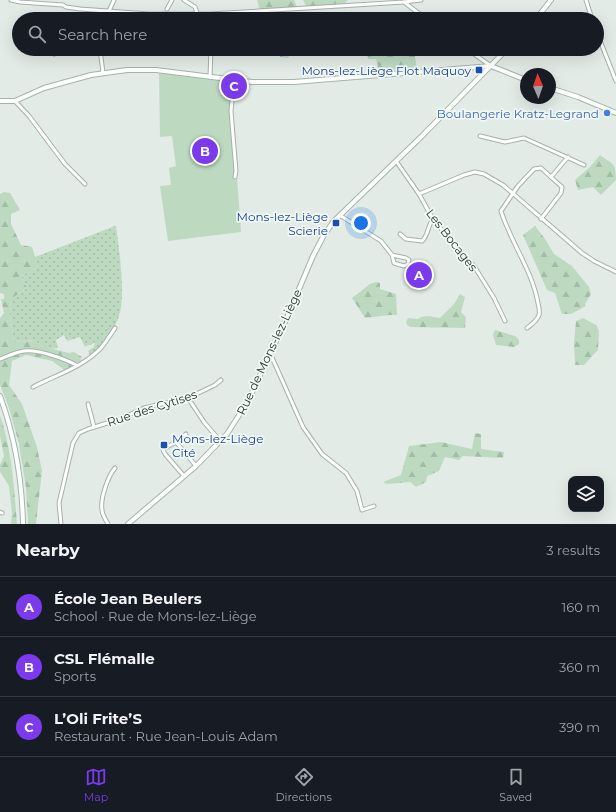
<!DOCTYPE html>
<html lang="en">
<head>
<meta charset="utf-8">
<style>
	:root { --surface:#171b24; --page:#242831; --text:#f1f3f6; --muted:#9ea1a6; --line:#363941; --accent:#7c3aed }
	body { margin:0; font-family:Montserrat,sans-serif; background:var(--page); color:var(--text) }
	.controls { position:absolute; right:12px; bottom:12px; display:grid; overflow:hidden; border-radius:8px; box-shadow:0 4px 16px #0002 }
	.controls button { width:36px; height:36px; display:grid; place-items:center; padding:0; border:0; border-bottom:1px solid var(--line); background:var(--surface); color:var(--text); font:20px sans-serif }
	.compass { position:absolute; left:520px; top:68px; width:36px; height:36px; border-radius:50%; background:var(--surface); box-shadow:0 4px 16px #0002; rotate:358deg }
	.you { position:absolute; left:361px; top:223px; width:14px; height:14px; margin:-10px; border:3px solid #fff; border-radius:50%; background:#1a73e8; box-shadow:0 0 0 6px #1a73e833 }
	.badge { display:grid; place-items:center; width:26px; height:26px; border-radius:50%; background:var(--accent); color:#fff; font-size:13px; font-weight:700 }
	.pin { position:absolute; translate:-50% -50%; border:2px solid #fff; box-shadow:0 1px 4px #0006 }
	.list { margin:0; padding:0; list-style:none }
	h2 { display:flex; justify-content:space-between; align-items:center; height:52px; margin:0; padding:0 16px; font-size:17px }
	h2 small { font-size:13px; font-weight:400; color:var(--muted) }
	.list li { display:grid; grid-template-columns:26px 1fr auto; gap:12px; align-items:center; box-sizing:border-box; height:60px; padding:0 16px; border-top:1px solid var(--line) }
	.list b { display:block; font-size:15px; white-space:nowrap }
	.list p { margin:0; font-size:13px; white-space:nowrap; color:var(--muted) }
	.list em { font-size:13px; font-style:normal; color:var(--muted) }
	.icon { flex:none; width:22px; height:22px; fill:none; stroke:currentColor; stroke-width:2; stroke-linecap:round; stroke-linejoin:round }
	.map { position:relative; flex:none; width:616px; height:524px; overflow:hidden }
	.search { position:absolute; background:var(--surface); box-shadow:0 4px 16px #0002; left:12px; right:12px; top:12px; height:44px; display:flex; align-items:center; gap:10px; box-sizing:border-box; padding:0 14px; border-radius:22px; color:var(--muted); font-size:15px }
	.sheet { height:232px; background:var(--surface) }
	nav { display:flex; justify-content:space-around; align-items:center; box-sizing:border-box; height:56px; border-top:1px solid var(--line); background:var(--surface); font-size:11px; color:var(--muted) }
	nav a { display:grid; justify-items:center; gap:2px }
	nav .on { color:var(--accent) }
	.map>svg:first-child { display:block }
	.grass { fill:url(#grass-dots) }
	.forest { fill:url(#forest-firs) }
	.garden { fill:#bddac1 }
	.lines { fill:none; stroke-linecap:round; stroke-linejoin:round }
	.street-casing { stroke:#a5b2ac; stroke-width:5 }
	.secondary-casing { stroke:#a1b6ac; stroke-width:6 }
	.street { stroke:#fff; stroke-width:3 }
	.secondary { stroke:#fff; stroke-width:4 }
	.transit-dot { fill:#1a4fb4; stroke:#f2f8f4; stroke-width:1.5 }
	.shop-dot { fill:#3f7fe0; stroke:#f2f8f4; stroke-width:1.5 }
	.labels { text-anchor:middle; dominant-baseline:central; stroke-width:3.5; stroke-linejoin:round; paint-order:stroke }
	.transit-label { font-size:12px; fill:#164399; stroke:#f2f8f4; text-anchor:end }
	.shop-label { font-size:12px; fill:#366cbe; stroke:#f2f8f4; text-anchor:end }
	.street-label { font-size:12px; fill:#233a31; stroke:#f2f8f4 }
</style>
</head>
<body>
<div class="map">
<svg width="616" height="524" viewBox="0 0 616 524">
	<defs>
		<pattern id="grass-dots" width="8" height="8" patternUnits="userSpaceOnUse"><rect width="8" height="8" fill="#bddac1"/><path d="M2 2h.1M6 6h.1" fill="none" stroke="#a2bca6" stroke-width="1.8" stroke-linecap="round"/></pattern>
		<pattern id="forest-firs" width="22" height="20" patternUnits="userSpaceOnUse"><rect width="22" height="20" fill="#bddac1"/><path d="M5 1l3.5 6h-7zM16 11l3.5 6h-7z" fill="#a2bca6"/></pattern>
	</defs>
	<rect width="100%" height="100%" fill="#e2ebe6"/>
	<path class="grass" d="M115,226H116C119,250 126,295 119,316C114,331 102,346 90,355L88,351L94,347L95,342L91,345H88L85,347L80,337L67,341L64,335L56,340L58,348C48,351 42,343 33,341C28,340 20,342 14,342L10,316L11,299L27,288L21,276L36,268L38,265L35,257Z"/>
	<g class="forest">
		<path d="M257,0H294L297,7L260,10Z"/>
		<path d="M303,0H348L344,4L306,6Z"/>
		<path d="M267,13L268,19H242V15Z"/>
		<path d="M244,49H294L295,54L290,55L288,58L280,57V53L244,51Z"/>
		<path d="M369,49H415V57L417,69L379,71L376,59H368L367,53Z"/>
		<path d="M600,155C613,165 616,162 616,180L601,195L593,187L578,190L575,180L591,166Z"/>
		<path d="M4,192L10,193L20,210L11,214V224L21,245L32,247L38,265L36,268L21,276L27,288L11,299L10,316L14,342L34,341L49,348L69,353L74,352L82,357L80,362H72L71,368L66,371L52,361L26,355L12,361L9,385L22,404L37,447L42,471L36,524H28L26,488L19,444L9,408L0,385V318L4,313L1,299H4V294L0,293V194Z"/>
		<path d="M535,226L545,239L554,254L572,266L589,287L591,294L585,304L586,306L571,314H562L555,293L547,290L523,235Z"/>
		<path d="M376,282L380,283V289L396,294L397,315H390L365,318L352,298L370,284Z"/>
		<path d="M460,294L465,297L461,312L466,317L465,328L410,327L407,325L406,322L408,318L418,319L421,317L427,316L440,318L454,304Z"/>
		<path d="M583,318L596,325L599,331L598,350L584,365H575L574,343L576,321Z"/>
		<path d="M495,330L515,336L519,340V344L514,347L496,345L493,335Z"/>
		<path d="M0,415C12,450 14,488 17,524H11L12,513L9,486L0,472V465L4,456L0,436Z"/>
		<path d="M475,433L481,434V449L504,452L503,458L463,456L459,460L445,457L439,471L427,476L426,482L416,487L410,482L387,484L383,482L401,475L409,446L441,442L472,449Z"/>
	</g>
	<path class="garden" d="M159,72L232,82L233,102L232,110L241,232L168,241L160,186L171,185L169,168L176,166L172,136L160,137Z"/>
	<g class="lines">
		<g class="street-casing">
			<g id="street">
				<path d="M11,0L20,2L63,5L66,7L80,9L149,14H210L404,2L421,0"/>
				<path d="M184,0L195,7L197,13"/>
				<path d="M586,0L592,19"/>
				<path d="M404,2L426,19"/>
				<path d="M167,9L172,0"/>
				<path d="M109,11L114,0"/>
				<path d="M597,33L616,81"/>
				<path d="M100,49L103,73"/>
				<path d="M467,49L491,66"/>
				<path d="M54,54L56,51L61,49"/>
				<path d="M210,77L211,49"/>
				<path d="M230,80L232,101L231,111L236,171L235,177"/>
				<path d="M15,101L29,116L65,164L85,184"/>
				<path d="M480,136L505,142L524,138L584,165"/>
				<path d="M396,161L419,194L430,214L451,242L474,266L494,298L505,321"/>
				<path d="M551,177L568,157"/>
				<path d="M419,194L464,175L475,172L484,174L503,185L582,253L594,261L616,272"/>
				<path d="M341,216L381,241L392,255L394,263L404,266L408,264L409,260L406,258L392,255"/>
				<path d="M400,234L406,239L422,241C429,235 427,225 434,218"/>
				<path d="M527,328C532,324 537,321 539,315C540,311 539,307 538,303C532,270 511,243 501,211L518,186L534,169L541,168L562,187L561,193L541,219"/>
				<path d="M270,353L303,427L322,454L346,473L357,491L362,510L374,506"/>
				<path d="M0,359C8,356 16,352 24,351C38,349 65,359 76,365"/>
				<path d="M33,387C56,375 83,367 101,348C106,342 111,334 115,328"/>
				<path d="M188,398L204,422L221,442"/>
				<path d="M88,404L94,427"/>
				<path d="M176,442L196,466"/>
				<path d="M184,476L165,454L163,450L165,448L176,442L186,434"/>
				<path d="M0,512L2,513"/>
				<path d="M61,524L59,503L73,443L79,433L88,429L120,419L144,408L188,398L215,385L221,380"/>
				<path d="M108,524C106,520 102,515 102,510C100,499 108,476 115,468"/>
			</g>
		</g>
		<g class="secondary-casing">
			<g id="secondary">
				<path d="M536,19L551,0"/>
				<path d="M491,66L526,80"/>
				<path d="M550,88L578,97L616,113"/>
				<path d="M0,101H15L44,88L91,75L127,70H156L252,82H294L491,66"/>
				<path d="M0,396C15,437 22,480 23,524"/>
				<path d="M128,524L196,466L227,434L248,401L285,322L313,256L324,235L334,221L422,136L507,49"/>
			</g>
		</g>
		<use href="#street" class="street"/>
		<use href="#secondary" class="secondary"/>
	</g>
	<g class="transit-dot">
		<rect x="475" y="66" width="8" height="8" rx="2"/>
		<rect x="332" y="219" width="8" height="8" rx="2"/>
		<rect x="160" y="441" width="8" height="8" rx="2"/>
	</g>
	<circle class="shop-dot" cx="607" cy="113" r="4"/>
	<g class="labels">
		<g class="transit-label">
			<text x="471" y="70">Mons-lez-Liège Flot Maquoy</text>
			<text x="328" y="216">Mons-lez-Liège<tspan x="328" dy="14">Scierie</tspan></text>
			<text x="172" y="438" text-anchor="start">Mons-lez-Liège<tspan x="172" dy="14">Cité</tspan></text>
		</g>
		<g class="shop-label">
			<text x="599" y="113">Boulangerie Kratz-Legrand</text>
		</g>
		<g class="street-label">
			<text transform="translate(452 240) rotate(52)">Les Bocages</text>
			<text transform="translate(269 352) rotate(-65)">Rue de Mons-lez-Liège</text>
			<text transform="translate(152 408) rotate(-18)">Rue des Cytises</text>
		</g>
	</g>
</svg>
<div class="controls">
<button><svg class="icon" aria-label="layers" viewBox="0 0 24 24"><path d="M12 4l9 5-9 5-9-5zM3 14l9 5 9-5"/></svg></button>
</div>
<svg class="compass" viewBox="-18 -18 36 36"><path d="M0-13l5 13h-10z" fill="#e53935"/><path d="M0 13l5-13h-10z" fill="#9ea1a6"/></svg>
<div class="you"></div>
<div class="pin badge" style="left:419px;top:275px">A</div>
<div class="pin badge" style="left:205px;top:151px">B</div>
<div class="pin badge" style="left:234px;top:86px">C</div>
<div class="search"><svg class="icon" aria-label="search" viewBox="0 0 24 24"><circle cx="10" cy="10" r="6"/><path d="M15 15l6 6"/></svg>Search here</div>
</div>
<section class="sheet">
<h2>Nearby<small>3 results</small></h2>
<ul class="list">
<li><span class="badge">A</span><div><b>École Jean Beulers</b><p>School · Rue de Mons-lez-Liège</p></div><em>160 m</em></li>
<li><span class="badge">B</span><div><b>CSL Flémalle</b><p>Sports</p></div><em>360 m</em></li>
<li><span class="badge">C</span><div><b>L’Oli Frite’S</b><p>Restaurant · Rue Jean-Louis Adam</p></div><em>390 m</em></li>
</ul>
</section>
<nav>
<a class="on"><svg class="icon" aria-label="map" viewBox="0 0 24 24"><path d="M3 6l6-2 6 2 6-2v14l-6 2-6-2-6 2zM9 4v14M15 6v14"/></svg>Map</a>
<a><svg class="icon" aria-label="directions" viewBox="0 0 24 24"><path d="M12 3l9 9-9 9-9-9zM9 14v-3h6M13 9l2 2-2 2"/></svg>Directions</a>
<a><svg class="icon" aria-label="saved" viewBox="0 0 24 24"><path d="M7 4h10v16l-5-4-5 4z"/></svg>Saved</a>
</nav>
</body>
</html>
